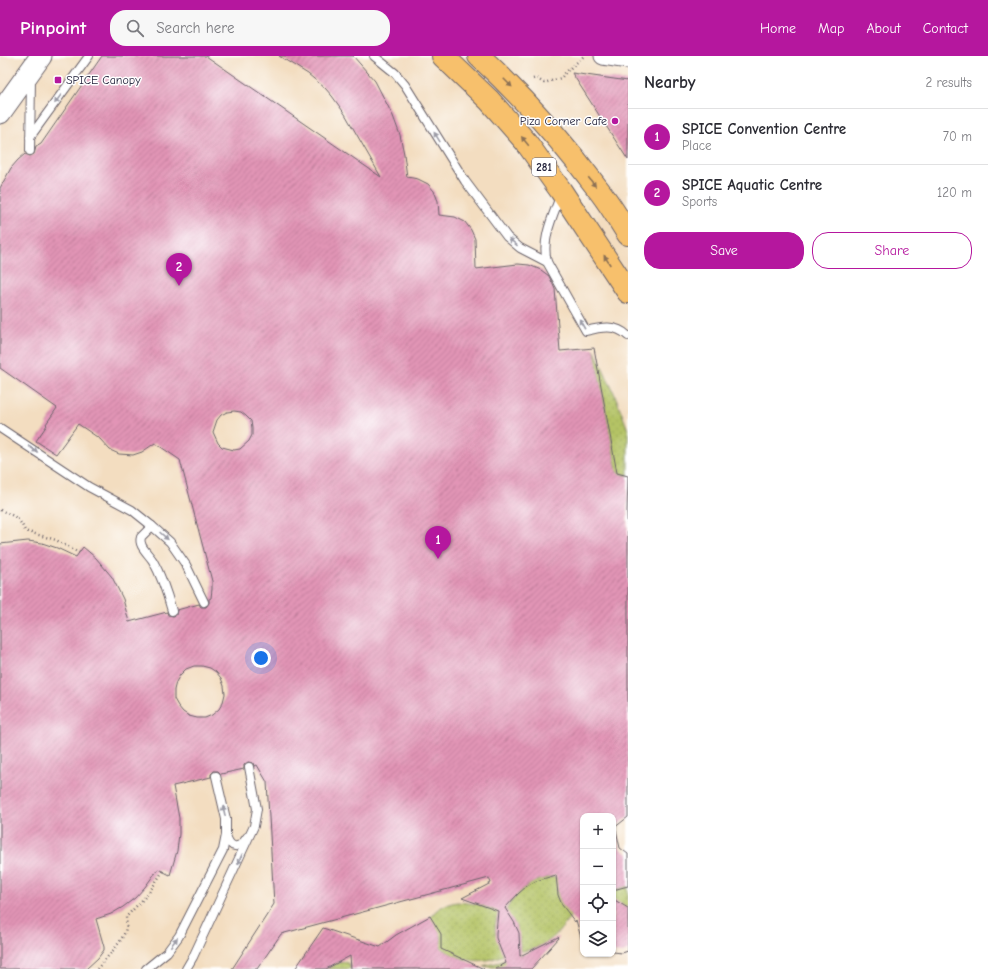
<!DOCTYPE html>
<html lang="en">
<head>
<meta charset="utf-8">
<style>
	:root { --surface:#fff; --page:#f7f7f7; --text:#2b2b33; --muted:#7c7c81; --line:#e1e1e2; --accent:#b5179e }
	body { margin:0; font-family:"Comic Neue",sans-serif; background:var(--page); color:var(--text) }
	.controls { position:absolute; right:12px; bottom:12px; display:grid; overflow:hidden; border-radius:8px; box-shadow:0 1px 3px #0004 }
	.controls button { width:36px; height:36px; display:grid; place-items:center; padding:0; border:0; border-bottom:1px solid var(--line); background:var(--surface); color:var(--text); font:20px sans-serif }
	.you { position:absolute; left:261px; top:602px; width:14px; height:14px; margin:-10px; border:3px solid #fff; border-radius:50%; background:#1a73e8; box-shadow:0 0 0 6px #1a73e833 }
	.badge { display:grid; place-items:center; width:26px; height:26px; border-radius:50%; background:var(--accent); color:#fff; font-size:13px; font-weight:700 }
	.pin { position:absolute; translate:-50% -33px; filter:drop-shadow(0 1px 2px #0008) }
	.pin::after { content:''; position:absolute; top:21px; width:14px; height:12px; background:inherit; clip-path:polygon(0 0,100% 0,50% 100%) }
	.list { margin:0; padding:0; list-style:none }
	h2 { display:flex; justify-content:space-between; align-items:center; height:52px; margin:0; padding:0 16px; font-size:17px }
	h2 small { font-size:13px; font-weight:400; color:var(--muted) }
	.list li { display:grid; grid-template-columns:26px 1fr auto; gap:12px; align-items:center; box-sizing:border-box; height:56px; padding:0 16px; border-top:1px solid var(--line) }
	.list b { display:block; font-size:15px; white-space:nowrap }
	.list p { margin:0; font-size:13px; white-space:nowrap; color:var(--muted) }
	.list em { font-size:13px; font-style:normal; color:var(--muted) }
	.actions { display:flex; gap:8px; padding:12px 16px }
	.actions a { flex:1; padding:9px 0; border:1px solid var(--accent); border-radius:16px; text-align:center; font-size:14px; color:var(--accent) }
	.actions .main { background:var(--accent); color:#fff }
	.icon { flex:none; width:22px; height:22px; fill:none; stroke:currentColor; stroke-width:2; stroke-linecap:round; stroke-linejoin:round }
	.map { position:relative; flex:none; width:628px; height:913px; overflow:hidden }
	header { display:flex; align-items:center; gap:24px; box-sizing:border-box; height:56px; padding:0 20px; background:var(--accent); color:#fff }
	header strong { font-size:19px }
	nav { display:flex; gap:22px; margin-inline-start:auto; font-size:14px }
	.search { width:280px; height:36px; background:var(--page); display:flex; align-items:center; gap:10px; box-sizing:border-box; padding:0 14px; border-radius:16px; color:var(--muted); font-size:15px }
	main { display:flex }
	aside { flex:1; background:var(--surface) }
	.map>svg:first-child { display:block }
	.park { fill:url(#park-dots); stroke:#6b7250 }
	.building { fill:url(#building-hatch); fill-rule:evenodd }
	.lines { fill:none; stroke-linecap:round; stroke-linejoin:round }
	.service-casing { stroke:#6b636a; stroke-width:10 }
	.minor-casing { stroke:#6b636a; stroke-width:19 }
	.tertiary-casing { stroke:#6b636a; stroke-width:23 }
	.primary-casing { stroke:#6b636a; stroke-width:24 }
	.path { stroke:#6b636a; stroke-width:2.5; stroke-dasharray:1 3; stroke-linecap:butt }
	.service { stroke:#fff; stroke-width:8 }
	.minor { stroke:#fff; stroke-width:17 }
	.tertiary { stroke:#fff; stroke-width:21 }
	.primary { stroke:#f7c06c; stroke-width:22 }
	.oneway { fill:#8c7154 }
	.oneway2 { fill:#9c9ca7 }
	.poi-dot { fill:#b5179e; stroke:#fff; stroke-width:1.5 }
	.labels { text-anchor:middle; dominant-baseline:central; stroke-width:3; stroke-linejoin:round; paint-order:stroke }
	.shield { fill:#fff; stroke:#646476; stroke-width:1 }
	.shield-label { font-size:11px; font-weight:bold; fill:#22223b }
	.poi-label { font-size:12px; fill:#22223b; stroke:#fff; text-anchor:start }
</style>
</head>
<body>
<header>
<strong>Pinpoint</strong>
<div class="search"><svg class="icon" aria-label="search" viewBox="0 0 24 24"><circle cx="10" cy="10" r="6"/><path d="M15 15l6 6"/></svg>Search here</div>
<nav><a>Home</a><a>Map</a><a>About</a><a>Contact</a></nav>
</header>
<main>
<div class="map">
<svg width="628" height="913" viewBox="0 0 628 913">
	<defs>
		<pattern id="park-dots" width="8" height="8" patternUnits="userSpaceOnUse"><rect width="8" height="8" fill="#b4c365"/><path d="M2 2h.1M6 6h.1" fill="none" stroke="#9aa759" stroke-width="1.8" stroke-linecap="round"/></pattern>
		<pattern id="building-hatch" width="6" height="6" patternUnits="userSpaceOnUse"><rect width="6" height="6" fill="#e294b6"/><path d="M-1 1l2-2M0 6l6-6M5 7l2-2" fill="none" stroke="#b77895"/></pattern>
	</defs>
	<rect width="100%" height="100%" fill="#fff"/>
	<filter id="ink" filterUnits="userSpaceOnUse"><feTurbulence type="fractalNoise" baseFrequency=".025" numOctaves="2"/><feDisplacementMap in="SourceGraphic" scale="8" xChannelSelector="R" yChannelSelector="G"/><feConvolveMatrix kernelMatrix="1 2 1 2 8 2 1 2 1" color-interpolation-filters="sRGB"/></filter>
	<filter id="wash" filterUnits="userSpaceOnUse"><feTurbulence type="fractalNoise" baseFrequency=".012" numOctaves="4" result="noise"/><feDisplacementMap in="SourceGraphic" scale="16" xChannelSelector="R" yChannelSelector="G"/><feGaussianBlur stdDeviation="0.9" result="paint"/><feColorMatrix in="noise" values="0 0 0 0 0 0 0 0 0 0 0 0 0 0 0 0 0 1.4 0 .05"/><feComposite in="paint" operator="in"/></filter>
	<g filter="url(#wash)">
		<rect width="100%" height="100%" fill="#f3ddc0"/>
		<g class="park">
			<path d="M594,293L615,339L628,374V420L617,416Z"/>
			<path d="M552,821L560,823C554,838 561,848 571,859C560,878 542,895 520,895C519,877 518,868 505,856C515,837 530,824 552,821Z"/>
			<path d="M628,830V852L613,850V835Z"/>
			<path d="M457,846L478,848L499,857C491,875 496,882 508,896C487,910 459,906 440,891C444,878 438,873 429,864C434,853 445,848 457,846Z"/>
			<path d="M516,899H528C509,912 506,913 483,910L500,906Z"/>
			<path d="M345,906L349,908L351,913H326L337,907Z"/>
		</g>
		<g id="blocks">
			<g class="building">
				<path d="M102,0H206L381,121L345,58L332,40L325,32L308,18L279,0H353L375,25L393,60L400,79L404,98L407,121L418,123L428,128L434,135L438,145L439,159L455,161L465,166L471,174L475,183L476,213L518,208L529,209L541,214L549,220L555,233L560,295L594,292L617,417L628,420L627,456L628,486V761L614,772L616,774L620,792L628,798V830L613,834V760H583V889L576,864L575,866L562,849L558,839L556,819L536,825L527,830L518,838L505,852L514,866L519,877L520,900L558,881L559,882L531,913H495L506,907L496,882V877L498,855L462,842L491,827L489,822L281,878L257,913H232L274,848L267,726L257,709L254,710L253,707L248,706L244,709V713L221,718L218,715H214L211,718V721L173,730L179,762V778L177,795L170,819L158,813L145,831L135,842L123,851L111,858L96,863L104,891V894L98,902L86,913H0V488L28,485L42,487L57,492L76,501L83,491L96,502L112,521L123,543L129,566L167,556L168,559L173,560L176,559L177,554L199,548L201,551H206L209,547V543L211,542L212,533V525L180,404L155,387L142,396L133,399L119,398L110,394L100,383L78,368L56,398L36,385L47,369L46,368L57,352L0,312V132L11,112L18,104L25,98L30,100L34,98L36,91L41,88ZM234,355L241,356L246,360L251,365L252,372V379L249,385L240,393L234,394L222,391L218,387L213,376L217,364L221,359L227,356ZM194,610H202L210,612L216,616L221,622L224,630L225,638L223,646L219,653L212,659L205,662H197L189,660L183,656L178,650L174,643V634L176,626L180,619L186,613Z"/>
				<path d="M572,17L628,25V104Z"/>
				<path d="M613,843L628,852V895L622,897L613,896Z"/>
				<path d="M430,860L441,878V893L484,913H351L350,900L326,913H295L323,872L380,891L396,879Z"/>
			</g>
		</g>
	</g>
	<g filter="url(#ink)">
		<use href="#blocks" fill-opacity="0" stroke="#6b636a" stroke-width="1"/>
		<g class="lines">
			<g class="service-casing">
				<g id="service">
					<path d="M374,0L395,17L405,29L465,125L507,181L520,192L547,206"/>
					<path d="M30,81L89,0"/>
					<path d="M30,95L31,21"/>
					<path d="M561,138C553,160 541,183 547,206L586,275C601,271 616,268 628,280"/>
					<path d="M0,372L89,431L132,454L152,470L170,486L186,509L204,546"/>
					<path d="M152,470L141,481C138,490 148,497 153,505C162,521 167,537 172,555"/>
					<path d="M226,779C230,793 239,794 247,781"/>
					<path d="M146,913L167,896L179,880L223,794L226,779V763L216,720"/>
					<path d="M186,913L193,901L254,770L257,753L249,711"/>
				</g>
			</g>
			<g class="minor-casing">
				<path id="minor" d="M603,0L628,4"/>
			</g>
			<g class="tertiary-casing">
				<path id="tertiary" d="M0,57L41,0"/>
			</g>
			<g class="primary-casing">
				<g id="primary">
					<path d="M443,0L489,44L526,86L561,135L628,236"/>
					<path d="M479,0C524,42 565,88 601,137C611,150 619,164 628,178"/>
				</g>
			</g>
			<g class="path">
				<path d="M533,23L536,22L544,27L561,22L566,16L584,0"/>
				<path d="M0,454C14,460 19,461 25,475L56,484L79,497"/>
				<path d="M97,913C105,903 125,884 126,871C127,868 126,864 126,861L148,838L163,815"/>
			</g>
			<use href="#service" class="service"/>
			<use href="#minor" class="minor"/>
			<use href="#tertiary" class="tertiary"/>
			<use href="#primary" class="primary"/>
		</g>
		<defs><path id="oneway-solid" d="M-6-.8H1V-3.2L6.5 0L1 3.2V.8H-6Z"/></defs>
		<g class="oneway">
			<use href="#oneway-solid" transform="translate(508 27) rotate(45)"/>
			<use href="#oneway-solid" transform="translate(525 85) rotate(-129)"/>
			<use href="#oneway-solid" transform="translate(592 126) rotate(52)"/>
			<use href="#oneway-solid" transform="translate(607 204) rotate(-123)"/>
		</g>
		<g class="oneway2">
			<use href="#oneway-solid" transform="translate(58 43) rotate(126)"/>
			<use href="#oneway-solid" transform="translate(437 81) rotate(-122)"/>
			<use href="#oneway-solid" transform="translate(513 186) rotate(-140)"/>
			<use href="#oneway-solid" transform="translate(582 268) rotate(-119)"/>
			<use href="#oneway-solid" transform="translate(33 393) rotate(34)"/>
			<use href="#oneway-solid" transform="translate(164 480) rotate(42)"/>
			<use href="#oneway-solid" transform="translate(224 755) rotate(-103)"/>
			<use href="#oneway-solid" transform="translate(240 803) rotate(115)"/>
			<use href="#oneway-solid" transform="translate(174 886) rotate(-53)"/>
		</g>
	</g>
	<g class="poi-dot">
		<rect x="54" y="20" width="8" height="8" rx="2"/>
		<circle cx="615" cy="65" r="4"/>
	</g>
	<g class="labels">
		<rect class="shield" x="532" y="102" width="24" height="18" rx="3"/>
		<g class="shield-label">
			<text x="544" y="111">281</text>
		</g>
		<g class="poi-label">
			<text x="66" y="24">SPICE Canopy</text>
			<text x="607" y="65" text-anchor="end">Piza Corner Cafe</text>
		</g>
	</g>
</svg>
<div class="controls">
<button>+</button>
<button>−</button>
<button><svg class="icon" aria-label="locate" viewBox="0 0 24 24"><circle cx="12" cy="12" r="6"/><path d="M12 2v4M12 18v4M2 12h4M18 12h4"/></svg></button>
<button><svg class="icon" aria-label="layers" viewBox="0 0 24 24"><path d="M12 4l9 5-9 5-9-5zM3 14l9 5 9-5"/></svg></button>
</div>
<div class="you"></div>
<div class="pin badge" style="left:438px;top:503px">1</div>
<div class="pin badge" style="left:179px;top:230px">2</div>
</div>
<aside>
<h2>Nearby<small>2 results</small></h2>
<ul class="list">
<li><span class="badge">1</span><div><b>SPICE Convention Centre</b><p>Place</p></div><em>70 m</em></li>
<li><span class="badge">2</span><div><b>SPICE Aquatic Centre</b><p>Sports</p></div><em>120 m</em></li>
</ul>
<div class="actions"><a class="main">Save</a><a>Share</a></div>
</aside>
</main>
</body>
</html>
